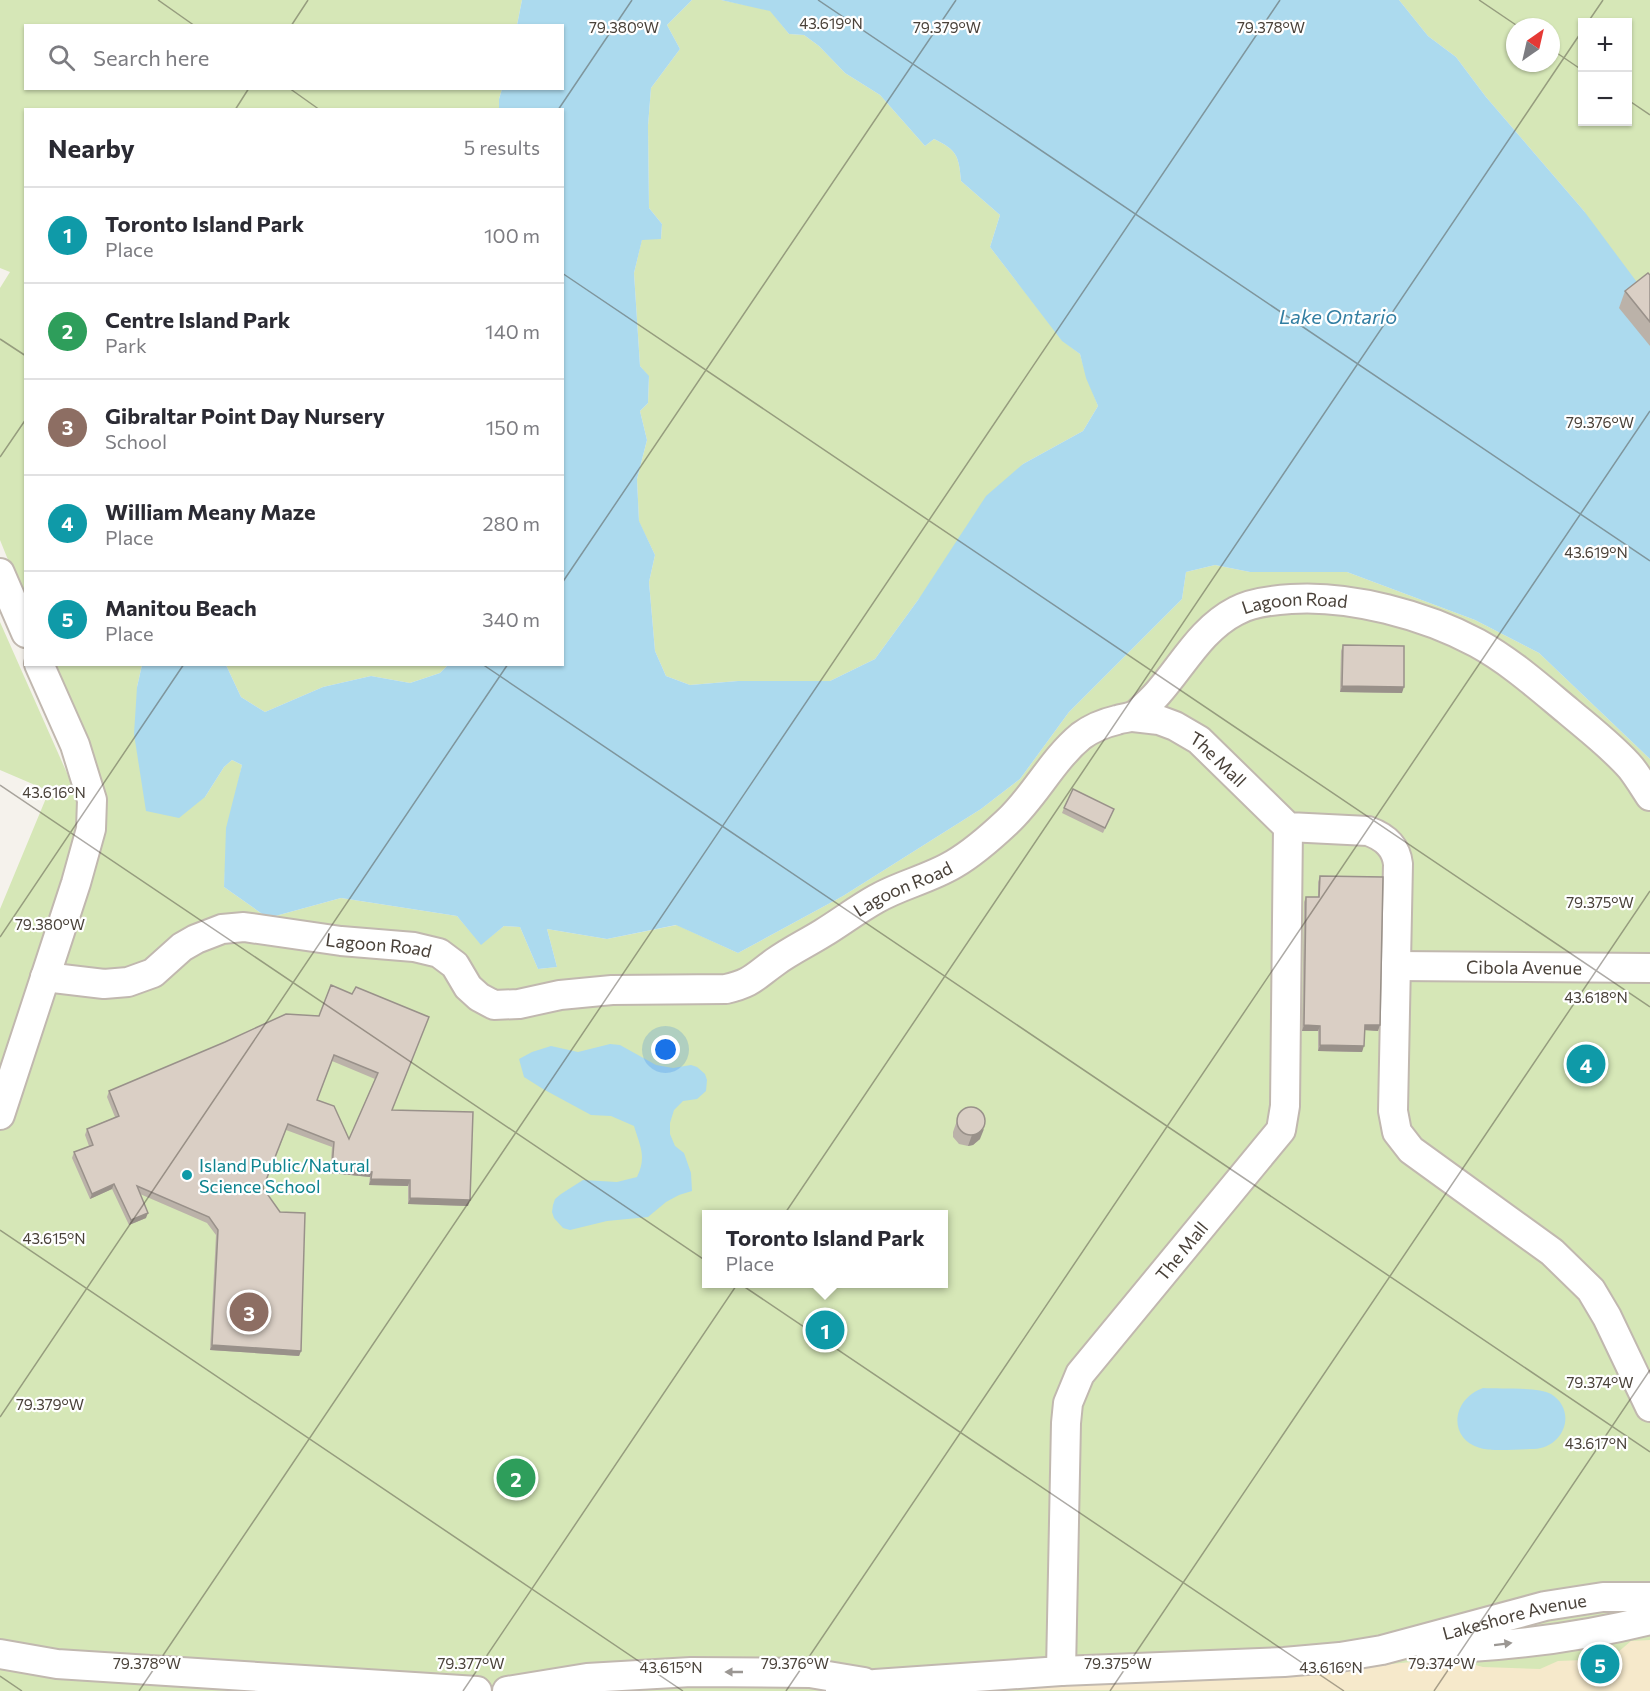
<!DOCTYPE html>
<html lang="en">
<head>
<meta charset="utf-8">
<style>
	:root { --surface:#fff; --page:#f2f2f3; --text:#2b2b33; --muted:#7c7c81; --line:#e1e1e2; --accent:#d93025 }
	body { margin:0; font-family:Commissioner,sans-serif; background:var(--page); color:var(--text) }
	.controls { position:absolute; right:18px; top:18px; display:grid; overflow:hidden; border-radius:0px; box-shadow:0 2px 4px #0004 }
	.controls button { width:54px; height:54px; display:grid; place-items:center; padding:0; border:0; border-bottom:2px solid var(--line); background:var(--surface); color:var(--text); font:30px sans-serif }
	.compass { position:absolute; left:1506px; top:18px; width:54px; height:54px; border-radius:50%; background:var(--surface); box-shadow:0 2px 4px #0004; rotate:34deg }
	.you { position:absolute; left:666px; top:1050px; width:21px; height:21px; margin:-15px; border:4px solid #fff; border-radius:50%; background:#1a73e8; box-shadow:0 0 0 9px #1a73e833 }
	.badge { display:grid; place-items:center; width:39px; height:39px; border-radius:50%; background:var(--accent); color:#fff; font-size:20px; font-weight:700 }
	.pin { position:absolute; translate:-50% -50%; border:3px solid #fff; box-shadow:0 2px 6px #0006 }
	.popup { position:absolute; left:702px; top:1210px; width:246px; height:78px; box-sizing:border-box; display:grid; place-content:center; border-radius:0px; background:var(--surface); filter:drop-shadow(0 2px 4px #0005); font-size:20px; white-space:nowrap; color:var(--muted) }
	.popup b { font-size:22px; color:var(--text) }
	.popup::after { content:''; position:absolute; left:50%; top:100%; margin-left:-12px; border:12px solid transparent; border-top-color:var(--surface) }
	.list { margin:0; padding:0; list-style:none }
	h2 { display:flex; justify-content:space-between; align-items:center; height:78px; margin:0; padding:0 24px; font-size:26px }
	h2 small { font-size:20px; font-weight:400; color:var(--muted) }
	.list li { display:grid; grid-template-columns:39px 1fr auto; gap:18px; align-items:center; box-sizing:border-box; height:96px; padding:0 24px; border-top:2px solid var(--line) }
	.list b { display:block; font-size:22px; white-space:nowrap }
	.list p { margin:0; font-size:20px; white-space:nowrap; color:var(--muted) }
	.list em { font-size:20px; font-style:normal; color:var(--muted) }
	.icon { flex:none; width:33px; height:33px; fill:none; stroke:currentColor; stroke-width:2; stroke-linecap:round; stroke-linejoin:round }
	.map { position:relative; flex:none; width:1650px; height:1691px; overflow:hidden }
	.search { position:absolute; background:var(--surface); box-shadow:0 2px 4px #0004; left:24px; top:24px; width:540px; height:66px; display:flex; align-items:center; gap:15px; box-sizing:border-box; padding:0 21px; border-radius:0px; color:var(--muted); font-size:22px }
	.panel { position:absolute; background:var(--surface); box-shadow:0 2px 4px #0004; left:24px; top:108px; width:540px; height:558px; border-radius:0px }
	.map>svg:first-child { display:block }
	.green { fill:#d6e7b7; fill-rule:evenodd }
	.sand { fill:#f6e9cb }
	.water { fill:#acdaee }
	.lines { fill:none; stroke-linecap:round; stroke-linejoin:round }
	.minor-casing { stroke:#c1b8af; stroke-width:32 }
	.minor { stroke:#fff; stroke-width:28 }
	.wall { fill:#bbb2a9; fill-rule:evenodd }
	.shaded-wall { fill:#99918a }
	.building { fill:#dacfc5; stroke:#99918a; stroke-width:1.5; fill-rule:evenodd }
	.oneway { fill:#9b9793 }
	.ticks { fill:none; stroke:#4a423a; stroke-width:1.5; stroke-opacity:0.45 }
	.culture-dot { fill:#0f9aa8; stroke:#fff; stroke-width:2 }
	.labels { text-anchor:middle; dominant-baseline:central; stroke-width:4.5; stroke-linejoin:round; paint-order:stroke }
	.street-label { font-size:18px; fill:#4a423a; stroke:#fff }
	.culture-label { font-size:18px; fill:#0d838f; stroke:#fff; text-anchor:start }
	.water-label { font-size:20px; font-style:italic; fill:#327ea2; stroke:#fff }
	.ticks-label { font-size:15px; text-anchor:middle; fill:#4a423a; stroke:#fff; stroke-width:4.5; stroke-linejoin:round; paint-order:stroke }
</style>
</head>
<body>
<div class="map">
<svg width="1650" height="1691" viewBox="0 0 1650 1691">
	<rect width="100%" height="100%" fill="#f5f2ec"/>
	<g class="green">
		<path d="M0,0H522L517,25L26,26V88L502,89L499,99V110H26L25,602L0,540V288L10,272L0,268Z"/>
		<path d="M692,0H721L770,10L789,34L804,35L819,46L845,73L880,95L925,146L934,139C957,150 959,156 961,181L1000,215L990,247L1062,340L1080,354L1087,378L1098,406L1083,431L1023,464L918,600L875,659L830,681H738L690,685L666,676L655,651L649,582L655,555L639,522L637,479L647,440L640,411L648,403L649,377L640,366L634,273L642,239H661L662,224L649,208L648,126L651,88L680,49L667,25Z"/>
		<path d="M1399,0H1650V346L1584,211L1486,97L1456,57L1428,36ZM1582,22H1628V122H1582ZM1515,27H1551V63H1515Z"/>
		<path d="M1215,565L1250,572H1347L1475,620L1539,653L1650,759V1691H0V909L49,791L0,770V622L78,798L51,665H142L137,687L205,797L224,767L232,760L242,765C233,805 226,846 224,887L268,918L341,898L457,916L481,944L504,926L520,927L538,969L557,967L547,929L607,939L677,925L738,953L843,896L981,809L1020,779L1069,712L1182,599L1186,572ZM706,1214H944V1284H706Z"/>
		<path d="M226,665H448L440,673L410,683L371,676L323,687L265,712L241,697Z"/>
	</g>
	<path class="sand" d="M1650,1640V1691L993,1690L1075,1681L1344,1669L1449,1658L1483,1667L1540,1669L1558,1661L1610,1659L1631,1641Z"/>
	<g class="water">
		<path d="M522,0H692L667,25L680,49L651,88L648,126L649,208L662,224L661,239L642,240L634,273L640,366L649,376L648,403L640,411L647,440L637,479L639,521L655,555L649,582L655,651L666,676L690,685L738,681H830L875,659L918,600L986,496L1023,464L1083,431L1098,406L1086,378L1080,354L1062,341L990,247L1000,215L961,181C959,156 957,150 934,139L925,146L880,95L845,73L819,46L804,35L789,34L770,11L721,0H1399L1428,36L1456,57L1486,97L1584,211L1642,289L1650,346V759L1539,653L1475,620L1347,572H1250L1215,565L1186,572L1182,599L1069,712L1020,779L981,809L843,896L738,953L676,925L607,939L547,929L557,967L538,969L520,927L504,926L481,945L457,916L341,898L268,918L224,887L226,828L242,765L232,760L224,767L205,797L179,818L146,811L134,734L137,687L142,665H226L241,697L265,712L323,687L371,676L410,683L440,673L448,665L562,664V110L499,109V99L502,89L562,88V26L517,25Z"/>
		<path d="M610,1044L620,1045L656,1065L673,1068L691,1065L697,1067L705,1074L707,1080L706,1091L697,1099L683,1101L674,1110L670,1123V1134L675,1146L684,1153L691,1173L692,1191L679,1195L666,1202L648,1217L607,1221L570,1230L563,1228L554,1218L552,1212L553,1205L555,1199L561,1194L583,1180L617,1182L637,1177C647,1157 640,1146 634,1126L611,1116L591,1115L543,1089L524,1077L519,1059L532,1052L551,1046L578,1052Z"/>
		<path d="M1483,1388C1499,1389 1539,1387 1551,1394C1578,1411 1564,1448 1534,1449C1520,1449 1492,1452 1480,1448C1447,1438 1452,1399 1483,1388Z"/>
	</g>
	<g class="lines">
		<g class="minor-casing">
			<g id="minor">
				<path d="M0,573L26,633"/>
				<path id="s1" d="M1133,717L1159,720L1175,726L1199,740L1288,827L1368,831C1385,837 1396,847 1398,864L1393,1111L1397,1132L1411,1150L1552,1252L1591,1290L1607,1317L1650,1407"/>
				<path id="s2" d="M1396,966L1650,968"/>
				<path id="s3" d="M45,977L104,984L128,982L153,973L182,947L196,939L222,929L244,927L341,941L414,947L439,953L455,965L468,987L479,997L494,1005L519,1004L560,995L612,990L726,989C752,983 754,977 775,962C790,951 807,943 823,933C841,922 858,909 876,899C900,885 929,879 954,864C973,853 991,837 1007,822C1035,796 1052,760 1081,736C1092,728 1104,723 1117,720C1125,717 1131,719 1138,713C1145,706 1152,700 1158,693C1183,665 1201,629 1236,611C1250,603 1274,600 1291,599C1350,595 1425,615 1477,643C1510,661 1539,687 1568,711C1588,728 1614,748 1631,768C1638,777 1644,787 1650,796"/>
				<path d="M0,1115L76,883L91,829L92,800L75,745L39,664"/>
				<path d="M1429,1649C1503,1647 1578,1638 1650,1620"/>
				<path d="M0,1654L57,1664L477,1691"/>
				<path id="s4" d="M1061,1671L1066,1423L1068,1403L1080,1374L1281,1130L1285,1106L1288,827"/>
				<path d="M507,1691L587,1678L691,1672L810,1673L864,1682"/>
				<path id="s5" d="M840,1691L875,1684L1061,1671L1284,1662L1340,1657L1382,1650L1545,1606L1603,1597H1650"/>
			</g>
		</g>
		<use href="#minor" class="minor"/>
	</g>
	<g class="wall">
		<path d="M1650,275V346L1619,308L1625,291Z"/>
		<path d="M1343,645L1402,693L1340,692L1341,651Z"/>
		<path d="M1064,808L1114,809L1103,833L1062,813Z"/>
		<path d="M1320,876L1378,1031L1365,1030L1362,1052L1318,1051V1031H1302L1304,902L1306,897H1318V882Z"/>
		<path d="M352,994L392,1110L468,1206L408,1204V1186L369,1185L370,1177L330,1173L332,1147L286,1130L263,1188L301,1351L299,1356L210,1350L216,1235L207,1223L140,1194L146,1218L129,1225L112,1189L90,1199L72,1158L74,1152L89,1146L85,1135L87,1129L115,1117L107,1097L109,1091L319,1016ZM332,1061L375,1079L349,1139L317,1100Z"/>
		<path d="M960,1112L980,1139L973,1145L968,1146L959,1144L953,1137V1132Z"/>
	</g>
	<g class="shaded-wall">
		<path d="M1342,686L1404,687L1402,693L1340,692Z"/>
		<path d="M1304,1025L1320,1026L1318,1031H1302Z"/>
		<path d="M1365,1025H1380L1378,1031L1363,1030Z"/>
		<path d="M1320,1045L1364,1046L1362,1052L1318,1051Z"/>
		<path d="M984,1129L980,1139L973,1145L968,1146L972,1135Z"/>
		<path d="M332,1168L372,1172L370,1177L330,1173Z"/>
		<path d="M371,1179L410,1180L408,1186L369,1185Z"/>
		<path d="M114,1184L112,1189L90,1199L92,1194Z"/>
		<path d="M410,1198L470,1200L468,1206L408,1204Z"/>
		<path d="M148,1213L146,1218L129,1225L131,1220Z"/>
		<path d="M212,1345L301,1351L299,1356L210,1350Z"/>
	</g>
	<g class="building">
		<path d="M1648,273L1650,275V322L1625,291Z"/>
		<path d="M1343,645L1404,646V687L1342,686Z"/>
		<path d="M1073,789L1114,809L1105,828L1064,808Z"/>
		<path d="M1320,876L1383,877L1380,1025H1365L1364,1046L1320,1045V1026L1304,1025L1306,897H1319Z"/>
		<path d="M331,985L352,994L356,987L429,1017L392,1110L473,1112L470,1200L410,1198V1180L371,1179L372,1172L332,1168L334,1142L288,1124L263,1188L280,1212L305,1213L301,1351L212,1345L218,1230L209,1217L137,1186L148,1213L131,1220L114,1184L92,1194L74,1152L93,1145L87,1129L119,1116L109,1091L225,1042L286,1014L319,1016ZM334,1055L378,1073L349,1139L334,1106L317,1100Z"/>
		<circle cx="971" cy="1121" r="14"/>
	</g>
	<defs><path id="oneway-solid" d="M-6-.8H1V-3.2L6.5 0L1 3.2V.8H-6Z" transform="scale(1.5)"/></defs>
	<g class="oneway">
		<use href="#oneway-solid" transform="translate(1503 1644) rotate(-7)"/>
		<use href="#oneway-solid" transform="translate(734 1672) rotate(-180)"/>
	</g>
	<path class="ticks" d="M158,0L195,26M818,0L1650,561M1479,0L1519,27M1588,22L1603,0M291,26L308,0M1551,49L1582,70M289,88L320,110M1628,100L1650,115M235,110L249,88M558,110L632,0M562,273L1650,1007M0,339L26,356M0,457L26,419M562,583L956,0M482,664L1650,1452M0,785L1344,1691M0,937L184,664M0,1230L683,1691M0,1417L508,664M0,1676L22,1691M139,1691L1280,0M463,1691L1582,31M786,1691L1650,411M1110,1691L1650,891M1434,1691L1650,1370"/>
	<circle class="culture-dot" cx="187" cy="1175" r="6"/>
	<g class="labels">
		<g class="street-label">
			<text stroke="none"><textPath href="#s3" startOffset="1430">Lagoon Road</textPath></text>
			<text stroke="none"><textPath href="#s1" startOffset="98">The Mall</textPath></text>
			<text stroke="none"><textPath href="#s3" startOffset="927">Lagoon Road</textPath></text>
			<text stroke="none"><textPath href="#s3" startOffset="351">Lagoon Road</textPath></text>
			<text stroke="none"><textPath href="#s2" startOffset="128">Cibola Avenue</textPath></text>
			<text stroke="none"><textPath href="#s4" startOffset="459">The Mall</textPath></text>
			<text stroke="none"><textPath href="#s5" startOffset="681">Lakeshore Avenue</textPath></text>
		</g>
		<g class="culture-label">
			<text x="199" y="1165">Island Public/Natural<tspan x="199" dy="21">Science School</tspan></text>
		</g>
		<g class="water-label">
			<text x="1338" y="316">Lake Ontario</text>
		</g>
	</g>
	<g class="ticks-label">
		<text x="831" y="29">43.619°N</text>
		<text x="947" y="33">79.379°W</text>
		<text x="624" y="33">79.380°W</text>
		<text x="1271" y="33">79.378°W</text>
		<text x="1600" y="428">79.376°W</text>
		<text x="1596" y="558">43.619°N</text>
		<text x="54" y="798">43.616°N</text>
		<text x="1600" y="908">79.375°W</text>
		<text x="50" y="930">79.380°W</text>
		<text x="1596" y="1003">43.618°N</text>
		<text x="54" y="1244">43.615°N</text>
		<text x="1600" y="1388">79.374°W</text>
		<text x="50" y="1410">79.379°W</text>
		<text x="1596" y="1449">43.617°N</text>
		<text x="147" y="1669">79.378°W</text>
		<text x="471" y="1669">79.377°W</text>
		<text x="795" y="1669">79.376°W</text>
		<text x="1118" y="1669">79.375°W</text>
		<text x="1442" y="1669">79.374°W</text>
		<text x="671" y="1673">43.615°N</text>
		<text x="1331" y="1673">43.616°N</text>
	</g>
</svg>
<div class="controls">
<button>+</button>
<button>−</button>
</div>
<svg class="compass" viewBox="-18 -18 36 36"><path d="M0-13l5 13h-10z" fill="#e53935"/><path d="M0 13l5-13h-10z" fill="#7c7c81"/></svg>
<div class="you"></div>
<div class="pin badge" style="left:825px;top:1330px;background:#0f9aa8">1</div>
<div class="popup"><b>Toronto Island Park</b>Place</div>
<div class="pin badge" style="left:516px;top:1478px;background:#2e9e5b">2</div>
<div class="pin badge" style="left:249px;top:1312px;background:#8d6e63">3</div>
<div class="pin badge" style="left:1586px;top:1064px;background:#0f9aa8">4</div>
<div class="pin badge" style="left:1600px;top:1664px;background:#0f9aa8">5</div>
<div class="search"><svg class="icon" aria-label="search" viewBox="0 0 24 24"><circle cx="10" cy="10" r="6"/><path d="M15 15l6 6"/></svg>Search here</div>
<section class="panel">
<h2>Nearby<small>5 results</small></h2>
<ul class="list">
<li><span class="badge" style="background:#0f9aa8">1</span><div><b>Toronto Island Park</b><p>Place</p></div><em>100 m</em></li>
<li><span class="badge" style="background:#2e9e5b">2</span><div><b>Centre Island Park</b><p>Park</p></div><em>140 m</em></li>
<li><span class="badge" style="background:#8d6e63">3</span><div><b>Gibraltar Point Day Nursery</b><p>School</p></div><em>150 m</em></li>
<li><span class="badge" style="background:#0f9aa8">4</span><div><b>William Meany Maze</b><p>Place</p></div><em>280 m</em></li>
<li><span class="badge" style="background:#0f9aa8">5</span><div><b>Manitou Beach</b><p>Place</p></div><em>340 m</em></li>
</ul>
</section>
</div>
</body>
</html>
